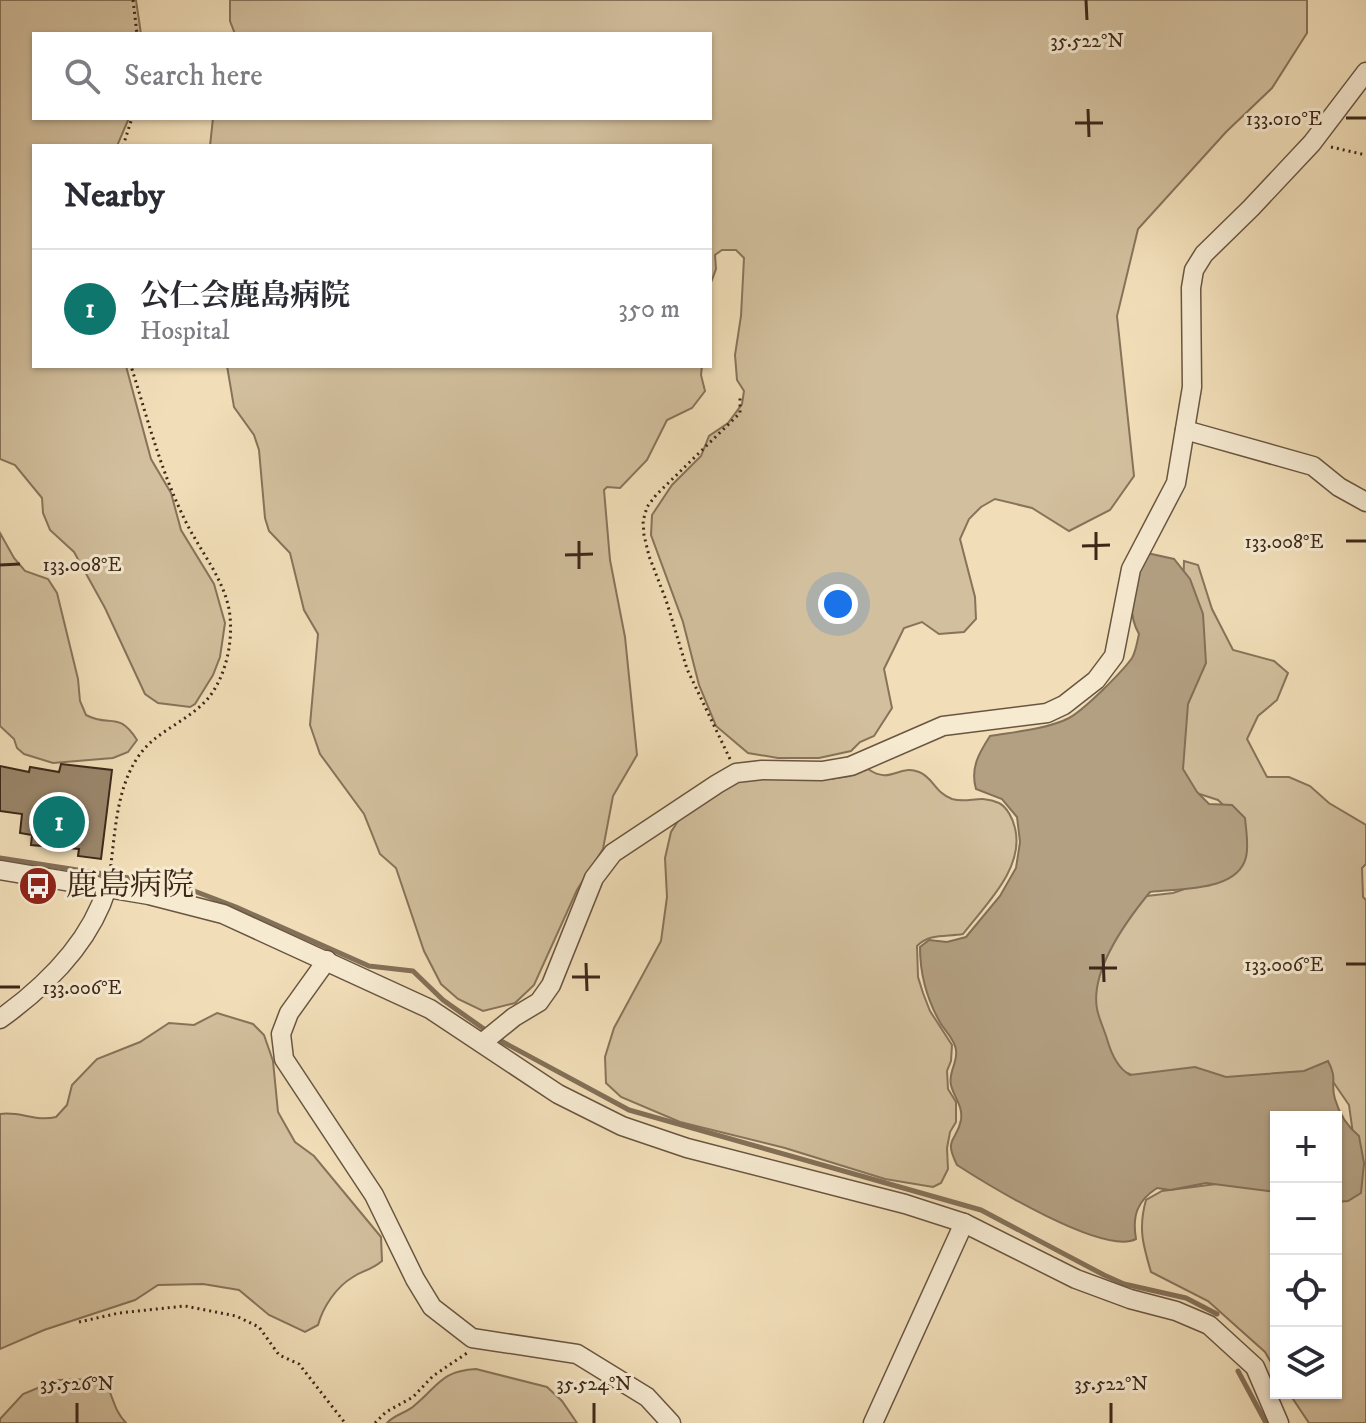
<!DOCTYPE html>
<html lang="en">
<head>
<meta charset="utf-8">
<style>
	:root { --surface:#fff; --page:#f7f7f7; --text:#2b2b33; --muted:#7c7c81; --line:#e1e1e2; --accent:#0f766e }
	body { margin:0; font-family:"IM FELL DW Pica","Noto Serif JP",serif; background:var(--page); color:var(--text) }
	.controls { position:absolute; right:24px; bottom:24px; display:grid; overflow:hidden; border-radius:0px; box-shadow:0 2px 6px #0004 }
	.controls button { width:72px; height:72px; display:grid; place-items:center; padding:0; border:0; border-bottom:2px solid var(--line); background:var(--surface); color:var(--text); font:40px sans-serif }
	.you { position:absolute; left:838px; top:604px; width:28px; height:28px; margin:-20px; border:6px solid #fff; border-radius:50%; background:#1a73e8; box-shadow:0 0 0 12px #1a73e833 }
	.badge { display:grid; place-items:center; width:52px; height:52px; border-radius:50%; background:var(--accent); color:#fff; font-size:26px; font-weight:700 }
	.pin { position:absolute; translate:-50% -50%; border:4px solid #fff; box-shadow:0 2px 8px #0006 }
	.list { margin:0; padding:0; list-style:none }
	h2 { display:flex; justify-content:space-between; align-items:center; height:104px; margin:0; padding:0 32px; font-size:34px }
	h2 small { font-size:26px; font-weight:400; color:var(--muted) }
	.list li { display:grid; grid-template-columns:52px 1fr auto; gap:24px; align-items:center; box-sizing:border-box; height:120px; padding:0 32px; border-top:2px solid var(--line) }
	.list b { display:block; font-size:30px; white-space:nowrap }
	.list p { margin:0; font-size:26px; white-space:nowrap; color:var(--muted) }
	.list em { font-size:26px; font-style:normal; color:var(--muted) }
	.icon { flex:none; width:44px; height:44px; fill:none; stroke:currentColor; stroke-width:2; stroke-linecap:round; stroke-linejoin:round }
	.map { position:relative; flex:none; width:1366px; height:1423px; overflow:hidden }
	.search { position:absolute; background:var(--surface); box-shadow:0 2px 6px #0004; left:32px; top:32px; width:680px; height:88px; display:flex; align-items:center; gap:20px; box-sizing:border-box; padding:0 28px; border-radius:0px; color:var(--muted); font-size:30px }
	.panel { position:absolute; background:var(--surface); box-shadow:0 2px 6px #0004; left:32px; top:144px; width:680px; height:224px; border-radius:0px }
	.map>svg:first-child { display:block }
	.green { fill:#d2bf9d; stroke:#87735a; stroke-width:2 }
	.water { fill:#b3a082; stroke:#837058; stroke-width:2 }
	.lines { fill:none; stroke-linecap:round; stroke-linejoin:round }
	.stream { stroke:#837058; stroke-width:5 }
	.building { fill:#9a866b; stroke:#3c2718; stroke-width:2 }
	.minor-casing { stroke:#695540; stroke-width:21 }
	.path { stroke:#3c2718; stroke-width:3; stroke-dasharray:2 4; stroke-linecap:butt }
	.minor { stroke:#f6ead1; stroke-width:18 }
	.ticks { fill:none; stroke:#3c2718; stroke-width:3 }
	.labels { text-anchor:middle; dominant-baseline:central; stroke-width:6; stroke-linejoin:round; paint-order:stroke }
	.poi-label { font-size:32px; fill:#3c2718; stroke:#f6ead1; text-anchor:start }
	.ticks-label { font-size:20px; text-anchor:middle; fill:#3c2718; stroke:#f6ead1; stroke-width:6; stroke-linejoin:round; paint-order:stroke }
</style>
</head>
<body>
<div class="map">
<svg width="1366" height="1423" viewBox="0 0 1366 1423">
	<rect width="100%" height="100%" fill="#f1deb8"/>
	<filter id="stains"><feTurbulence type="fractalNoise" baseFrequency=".0025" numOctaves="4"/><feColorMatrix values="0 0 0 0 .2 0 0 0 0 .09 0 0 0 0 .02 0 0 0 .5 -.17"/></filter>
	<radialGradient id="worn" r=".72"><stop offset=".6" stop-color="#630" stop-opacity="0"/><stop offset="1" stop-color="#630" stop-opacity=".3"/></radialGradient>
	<g class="green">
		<path d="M0,0H136L141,34H34V118H129L117,146H34V366H126L151,459L171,493L181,530L214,584L225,623L220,657L213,675L195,704L190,707L158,703L145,694L105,608L74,552L50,530L43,513L42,498L15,465L0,459Z"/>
		<path d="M230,0H1307V33L1272,88L1226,132L1138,229L1117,316L1134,476L1110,510L1069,531L1032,508L995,499L981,507L969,519L960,539L975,597L976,619L964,632L939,634L922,622L904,628L884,669L892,708L874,736L860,742L851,751L819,758H778L748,753L716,726L699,685L683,622L651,535L652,515L672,485L701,456L709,436L728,423L742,404L744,391L737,380L735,355L741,316L744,258L736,250H722L715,255L716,269L710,285V146H210L213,118H710V34H235L230,21Z"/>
		<path d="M227,366H702L701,375L705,391L692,408L667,420L647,460L620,488L607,487L604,490L610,560L625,637L637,755L613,796L603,849L577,890L534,985L515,1003L483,1011L458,999L441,984L424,951L396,868L380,854L364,814L320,754L310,725L318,634L304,610L290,553L269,531L265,518L259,450L254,435L234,407Z"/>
		<path d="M0,533L14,558L25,571L48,579L57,593L78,679L80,701L86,715C110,728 118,710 137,740L128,752L113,758L53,763L24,754L17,748L14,739L0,726Z"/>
		<path d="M1184,561L1198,565L1212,609L1233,650L1274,661L1288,673L1277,700L1258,716L1247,739L1267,777H1289L1310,786L1329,803L1366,825V864L1362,868L1363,897L1366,900V1423H1309L1289,1393H1336V1198L1358,1170L1349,1105L1327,1073L1146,1081L1113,1067L1091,999L1099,965L1138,897L1173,893L1211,880L1236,817L1218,800L1187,790L1177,765Z"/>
		<path d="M868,769C891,785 898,764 919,772C933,777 935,793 952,799C969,804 980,794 999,803C1007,807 1013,819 1015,828C1025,868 985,905 963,934C947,937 929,933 917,946L918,977L923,993L930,1011L952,1045L951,1061L947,1071L948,1089L956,1102V1122L950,1132L947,1148L948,1169L941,1183L933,1187L885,1179L785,1148L680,1122L621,1097L606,1083L605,1057L614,1028L661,941L667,897L665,858L671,832L680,818L732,783L750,777L830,779L850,776Z"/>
		<path d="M217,1013L253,1024L264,1035L273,1061L278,1112L295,1142L314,1156L381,1237L382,1261C370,1271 363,1270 353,1277C336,1287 323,1307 318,1325L305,1332L269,1315L239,1290L203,1284L158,1285L135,1300L44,1330L0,1349V1114C21,1111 35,1122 56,1117L67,1105L72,1085L97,1059L140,1042L169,1023L194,1025Z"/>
		<path d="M1232,1182L1276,1187V1371L1265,1352L1208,1301L1151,1272C1143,1245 1138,1228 1146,1200L1162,1191Z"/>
		<path d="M476,1369L547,1387L562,1401L577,1423H387C395,1414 407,1413 415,1405C439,1385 441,1371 476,1369Z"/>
		<path d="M103,1379C114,1395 112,1408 126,1423H0V1419L23,1394L57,1380Z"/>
	</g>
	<path class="water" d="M1147,553L1174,559L1190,579L1203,614L1206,663L1188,704L1183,769L1197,792L1209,804L1232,805L1245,818C1246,830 1249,846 1246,857C1238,892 1179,888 1150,892C1127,920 1090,970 1097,1009C1099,1019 1104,1029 1107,1039C1111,1053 1117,1068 1130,1075L1195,1067L1226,1077L1304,1071L1328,1061C1338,1079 1330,1084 1335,1099C1339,1113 1348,1127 1359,1136L1364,1163L1361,1193L1348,1201L1336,1202V1117H1276V1192L1206,1183L1170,1190L1157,1188C1137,1201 1132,1216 1136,1239C1104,1256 988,1185 957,1165C943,1137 957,1142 961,1120C963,1105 954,1098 951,1085C948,1072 958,1063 956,1050C955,1040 946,1032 941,1024C927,1000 920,975 920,947L929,940L947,942L966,937L1000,896L1016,868L1020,842L1017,817L1002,799L976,789C970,768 979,753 990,736C1013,732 1048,729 1069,718C1084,710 1122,672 1132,658C1136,651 1137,642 1139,634C1124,608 1135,578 1147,553Z"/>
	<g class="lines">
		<g class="stream">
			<path d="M0,858L181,886L236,907L369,966L413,971L443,1000L501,1041L629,1110L981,1210L1104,1275L1124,1284L1186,1298L1217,1314"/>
			<path d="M1238,1371L1266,1423"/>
		</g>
	</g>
	<path class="building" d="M61,764L112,770L101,859L78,856L79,849L31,845L32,835L20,833L22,814L0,811V766L29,772L30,767L59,772Z"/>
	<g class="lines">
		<g class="minor-casing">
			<g id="minor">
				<path d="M1185,430L1313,466L1339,487L1366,502"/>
				<path d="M0,870L149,895L223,914L430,1009L558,1094L622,1126L687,1148L905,1204L964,1223L1076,1279L1130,1299L1176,1311L1209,1325L1255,1367L1279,1423"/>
				<path d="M327,960L289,1013L281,1034L284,1059L374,1195L415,1279L432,1307L472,1338L577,1354L647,1397L671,1423"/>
				<path d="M0,1019C46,986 90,943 107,888"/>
				<path d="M482,1043L514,1017L539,1002L551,985L594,878L613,853L717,784L736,773L762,770L822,771L851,766L943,726L1047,713L1064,705L1096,680L1114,656L1131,569L1176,483L1192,387L1191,288L1194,270L1204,254L1251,208L1312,143L1366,72"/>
				<path d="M873,1423L964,1223"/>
			</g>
		</g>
		<g class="path">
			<path d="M133,0L137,34"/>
			<path d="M123,146L132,118"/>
			<path d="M1331,147L1366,155"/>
			<path d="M730,759L687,669L666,600L649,556L644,535L643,521L647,507L656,495L740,413V397"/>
			<path d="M110,872C116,828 116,773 152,741C170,726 195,715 210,696C227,673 234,638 229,609C222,575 197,547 183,516C160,468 147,417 131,366"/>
			<path d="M79,1322L119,1313L185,1306L236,1316L259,1327L279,1355L299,1364L345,1423"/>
			<path d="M375,1423L386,1412L413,1397L433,1376L467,1353"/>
		</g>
		<use href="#minor" class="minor"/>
	</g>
	<path class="ticks" d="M1086,0L1087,20M1088,109L1089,137M1346,118H1366M1075,123H1103M1096,532V560M579,541V569M1346,541H1366M1082,546L1110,545M565,555L593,554M0,565L20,564M1103,954L1104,982M586,963L587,991M1346,964H1366M1089,968H1117M572,977H600M0,987H20M77,1403V1423M594,1403V1423M1111,1403V1423"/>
	<defs>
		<g id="bus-disc" transform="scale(2)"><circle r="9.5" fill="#8f2418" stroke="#f6ead1"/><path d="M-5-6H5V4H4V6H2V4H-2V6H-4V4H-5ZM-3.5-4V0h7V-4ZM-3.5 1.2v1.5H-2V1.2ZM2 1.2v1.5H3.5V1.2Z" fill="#fff"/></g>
	</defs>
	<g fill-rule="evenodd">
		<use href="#bus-disc" x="38" y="886"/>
	</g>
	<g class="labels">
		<g class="poi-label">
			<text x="66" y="886">鹿島病院</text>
		</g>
	</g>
	<g class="ticks-label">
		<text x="1087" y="47">35.522°N</text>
		<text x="1284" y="125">133.010°E</text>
		<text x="1284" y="548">133.008°E</text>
		<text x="82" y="571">133.008°E</text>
		<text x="1284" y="971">133.006°E</text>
		<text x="82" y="994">133.006°E</text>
		<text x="77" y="1390">35.526°N</text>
		<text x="594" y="1390">35.524°N</text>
		<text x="1111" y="1390">35.522°N</text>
	</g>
	<rect width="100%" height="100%" filter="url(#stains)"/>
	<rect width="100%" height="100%" fill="url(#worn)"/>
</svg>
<div class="controls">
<button>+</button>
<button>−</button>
<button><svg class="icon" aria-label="locate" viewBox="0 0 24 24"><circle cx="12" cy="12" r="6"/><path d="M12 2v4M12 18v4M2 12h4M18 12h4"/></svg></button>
<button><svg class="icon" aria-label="layers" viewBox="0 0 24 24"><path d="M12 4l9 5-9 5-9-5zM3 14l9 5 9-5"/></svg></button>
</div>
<div class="you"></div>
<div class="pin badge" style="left:59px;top:822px">1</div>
<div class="search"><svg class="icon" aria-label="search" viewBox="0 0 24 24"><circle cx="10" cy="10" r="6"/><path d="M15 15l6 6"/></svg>Search here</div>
<section class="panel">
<h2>Nearby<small></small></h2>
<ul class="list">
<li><span class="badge">1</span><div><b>公仁会鹿島病院</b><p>Hospital</p></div><em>350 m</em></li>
</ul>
</section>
</div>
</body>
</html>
